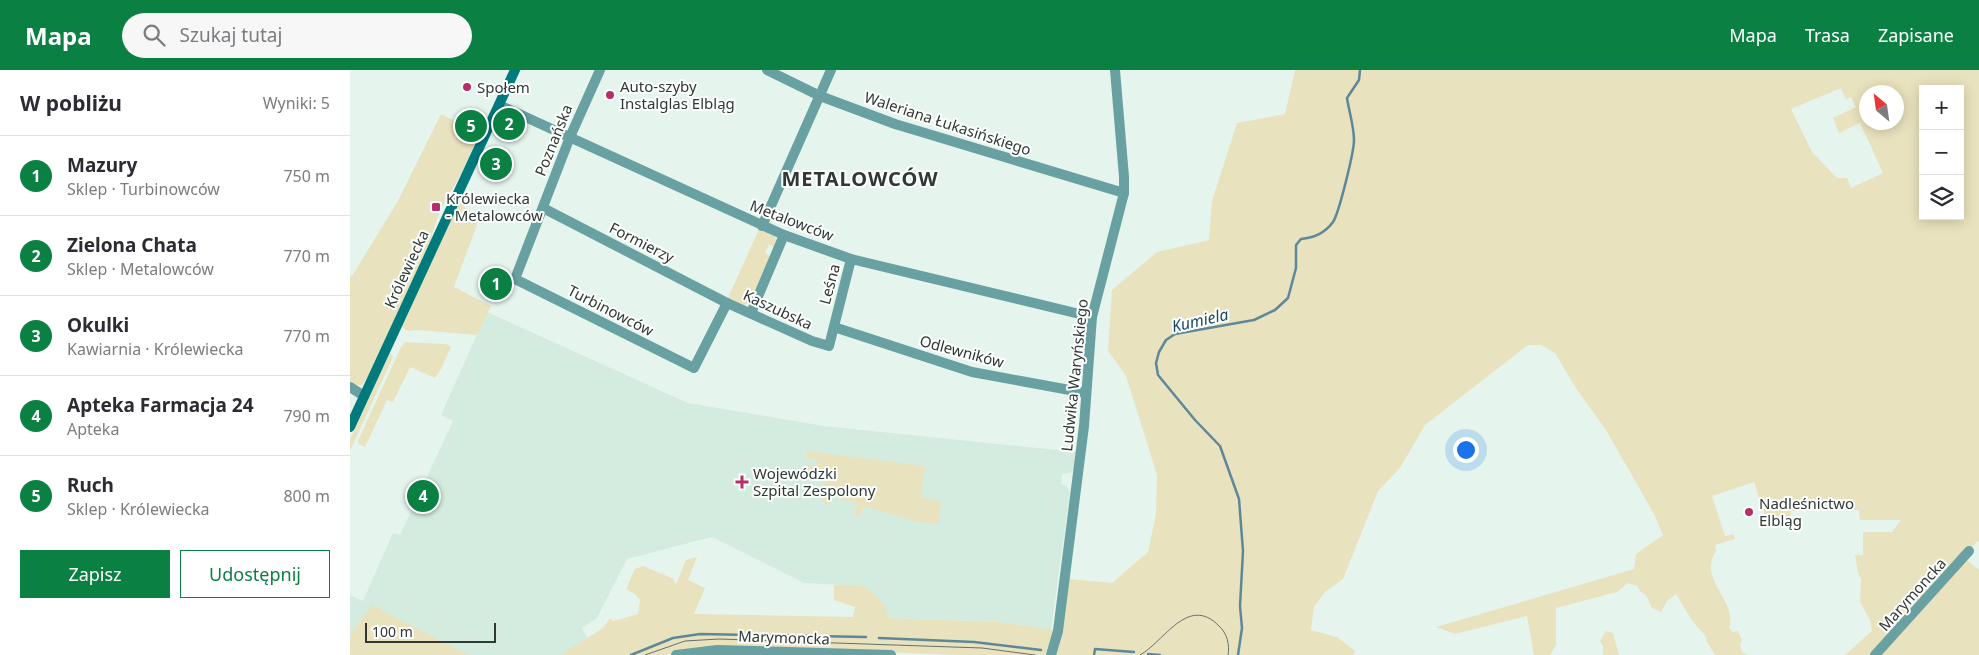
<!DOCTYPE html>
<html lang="pl">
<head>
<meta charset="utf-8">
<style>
	:root { --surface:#fff; --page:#f7f7f7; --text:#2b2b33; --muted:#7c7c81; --line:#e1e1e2; --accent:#0b8043 }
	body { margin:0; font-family:"Noto Sans",sans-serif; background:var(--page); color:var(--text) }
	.controls { position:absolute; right:15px; top:15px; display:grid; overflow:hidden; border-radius:0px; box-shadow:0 2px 12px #0003 }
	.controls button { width:45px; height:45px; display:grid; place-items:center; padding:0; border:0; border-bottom:1px solid var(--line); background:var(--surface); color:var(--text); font:25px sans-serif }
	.compass { position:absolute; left:1509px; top:15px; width:45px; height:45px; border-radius:50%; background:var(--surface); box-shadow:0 2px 12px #0003; rotate:331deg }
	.scale { position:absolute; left:15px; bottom:12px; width:131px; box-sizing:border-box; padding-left:5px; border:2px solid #303734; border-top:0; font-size:14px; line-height:18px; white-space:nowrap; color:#303734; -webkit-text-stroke:4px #fcfffd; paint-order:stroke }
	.you { position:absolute; left:1115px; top:379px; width:18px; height:18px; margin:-12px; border:4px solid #fff; border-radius:50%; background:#1a73e8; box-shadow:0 0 0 8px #1a73e833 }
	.badge { display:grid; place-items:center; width:32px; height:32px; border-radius:50%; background:var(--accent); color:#fff; font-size:16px; font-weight:700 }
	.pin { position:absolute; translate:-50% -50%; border:2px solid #fff; box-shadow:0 1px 5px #0006 }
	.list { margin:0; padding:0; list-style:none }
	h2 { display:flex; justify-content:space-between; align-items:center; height:65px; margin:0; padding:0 20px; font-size:21px }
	h2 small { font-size:16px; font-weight:400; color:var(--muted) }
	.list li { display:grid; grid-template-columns:32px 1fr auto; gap:15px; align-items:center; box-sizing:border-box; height:80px; padding:0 20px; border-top:1px solid var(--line) }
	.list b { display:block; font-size:19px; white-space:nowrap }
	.list p { margin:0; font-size:16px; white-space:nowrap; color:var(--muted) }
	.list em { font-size:16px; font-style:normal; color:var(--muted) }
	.actions { display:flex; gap:10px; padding:15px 20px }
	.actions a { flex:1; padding:11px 0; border:1px solid var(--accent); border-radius:0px; text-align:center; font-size:18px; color:var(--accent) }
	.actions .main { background:var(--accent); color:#fff }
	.icon { flex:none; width:28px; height:28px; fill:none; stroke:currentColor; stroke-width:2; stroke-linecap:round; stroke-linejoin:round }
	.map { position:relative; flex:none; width:1629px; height:585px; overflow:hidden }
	header { display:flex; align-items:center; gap:30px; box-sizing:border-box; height:70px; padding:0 25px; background:var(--accent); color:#fff }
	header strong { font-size:24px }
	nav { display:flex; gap:28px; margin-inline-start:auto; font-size:18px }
	.search { width:350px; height:45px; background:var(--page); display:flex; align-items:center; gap:12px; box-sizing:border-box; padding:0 18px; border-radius:28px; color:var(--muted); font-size:19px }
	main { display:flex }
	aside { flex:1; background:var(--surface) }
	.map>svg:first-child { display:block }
	.built { fill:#d4ece0 }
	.green { fill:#e9e2be; fill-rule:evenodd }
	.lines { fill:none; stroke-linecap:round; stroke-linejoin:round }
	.stream { stroke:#5e889a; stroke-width:2.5 }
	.minor { stroke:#69a1a2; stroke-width:10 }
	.secondary { stroke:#027a7c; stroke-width:10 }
	.tram { stroke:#656f6a; stroke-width:1 }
	.poi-dot { fill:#b92e69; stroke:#fcfffd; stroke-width:2 }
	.labels { text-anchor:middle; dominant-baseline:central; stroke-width:4; stroke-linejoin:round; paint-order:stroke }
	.poi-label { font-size:15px; fill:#303734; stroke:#fcfffd; text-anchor:start }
	.street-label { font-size:15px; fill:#303734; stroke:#fcfffd }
	.water-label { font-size:16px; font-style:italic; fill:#1a495d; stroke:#fcfffd }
	.district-label { font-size:20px; font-weight:bold; letter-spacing:1px; fill:#303734; stroke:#fcfffd }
</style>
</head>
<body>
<header>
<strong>Mapa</strong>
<div class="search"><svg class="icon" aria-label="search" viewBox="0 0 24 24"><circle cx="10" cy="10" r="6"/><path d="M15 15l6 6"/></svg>Szukaj tutaj</div>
<nav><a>Mapa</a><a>Trasa</a><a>Zapisane</a></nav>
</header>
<main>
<aside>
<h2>W pobliżu<small>Wyniki: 5</small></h2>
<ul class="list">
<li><span class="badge">1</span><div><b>Mazury</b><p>Sklep · Turbinowców</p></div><em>750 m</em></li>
<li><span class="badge">2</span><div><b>Zielona Chata</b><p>Sklep · Metalowców</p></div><em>770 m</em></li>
<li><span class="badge">3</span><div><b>Okulki</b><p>Kawiarnia · Królewiecka</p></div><em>770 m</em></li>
<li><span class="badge">4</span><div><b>Apteka Farmacja 24</b><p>Apteka</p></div><em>790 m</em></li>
<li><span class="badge">5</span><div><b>Ruch</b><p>Sklep · Królewiecka</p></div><em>800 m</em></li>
</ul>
<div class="actions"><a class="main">Zapisz</a><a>Udostępnij</a></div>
</aside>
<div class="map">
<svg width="1629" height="585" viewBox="0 0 1629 585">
	<rect width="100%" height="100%" fill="#e5f5ed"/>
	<path class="built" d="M137,242L338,333L474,356L727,382L724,399L720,403L712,404L711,414L717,416L720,422L701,560L650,552L537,548L512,516L454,513L362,467L277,489L247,548L232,558L242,576L222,585H0V525L13,531L43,463L50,465L103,351L91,345Z"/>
	<g class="green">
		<path d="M945,0H1629V472L1627,471L1614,488L1629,500V585H1495L1522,561L1520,550L1510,532L1511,509L1508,503L1505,485H1513V462H1542L1551,450H1510L1509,440L1441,441V445L1417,453L1404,412L1362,426L1375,466L1384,464L1385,469L1365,475L1366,481C1347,510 1389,532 1379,558L1383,562L1388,561L1392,570L1390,575L1392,582L1398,585H1365L1357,572L1355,565L1343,552L1326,524L1317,531L1311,542L1302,538L1296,525L1291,522L1287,516L1278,513L1267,522L1206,538V575L1200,585H1184L1177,546L1105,564L1086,557L1284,499L1286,484L1313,465L1304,444L1256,360L1227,320L1205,283L1191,275H1178L1075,355L1050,398L1028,421L993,509L975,522L964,537L961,560L987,567L1005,581L1004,585H704L719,509L762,513L798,482L806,444L807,405L776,306L758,281L762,220L807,182L859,170L862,131L887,53L935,44ZM1491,18L1496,29L1501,27L1506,37L1483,48L1489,63L1510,53L1533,103L1501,118L1497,108H1487L1462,82L1441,39ZM1573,19H1610V146H1573ZM1516,22H1546V52H1516Z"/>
		<path d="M91,44L129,64C124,76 119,88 113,100C100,124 87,141 81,170L18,306L12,315H5L0,311V205L2,206L48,131Z"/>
		<path d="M109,132L129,149L104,217L141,236L127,265L67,260L57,261L52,256Z"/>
		<path d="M409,159L424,166L426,170L424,177L419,174L415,183L420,186L400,233L393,235L378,228Z"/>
		<path d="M55,272L96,274L101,277L91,299L85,308L60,297L43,332L37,330L15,377L9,374L8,371L51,277Z"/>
		<path d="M40,283L43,287L0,381V369Z"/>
		<path d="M457,381L575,396L571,428L591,431L589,454L568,452L514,436L509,446L504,445L507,434L482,426L477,436L471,429L479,424L466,400L458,404L456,395H467L466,388L456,389Z"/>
		<path d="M347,487L338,510L355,518L344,544L503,547L505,537L484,530V515C492,515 505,514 512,516C523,520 540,537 537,548L650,552L704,560L695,585H611L369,576L337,579L315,585H210L253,558L260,548L263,551L288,544L290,530L285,524L276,519L285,499L293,496L324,509V512L326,514L336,490Z"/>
		<path d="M22,535L119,585H0C0,580 0,574 0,569C3,556 15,546 22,535Z"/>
		<path d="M1256,561L1263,563L1269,585H1253V576L1250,571Z"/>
	</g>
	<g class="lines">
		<g class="stream">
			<path d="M529,568L624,572L691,580"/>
			<path d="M798,584L810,585"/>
			<path d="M281,585L323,568L350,564L516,567"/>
			<path d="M744,585L745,579L784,582"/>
			<path d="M888,585L892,558L890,536L893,481L889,429L870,376L845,350L808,305L806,293L809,282L816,270L825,264L904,250L925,240L938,228L946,198V175L951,169C963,168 975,163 983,152C989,143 1004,82 1004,70C1004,57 999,41 997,28L1009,10L1010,0"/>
		</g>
		<g class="minor">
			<path d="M250,0L220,67L165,209L344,298L377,233"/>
			<path d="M417,0L470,26L545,54L774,123"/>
			<path d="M149,35L434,165L501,189L742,247"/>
			<path d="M193,138L377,233L462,271L479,276L501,189"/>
			<path d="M412,156L481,0"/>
			<path d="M401,243L434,165"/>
			<path d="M484,257L622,302L736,323"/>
			<path d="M0,317L14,326"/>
			<path d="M326,585L367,580L541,585"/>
			<path d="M701,585L708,561L734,356L742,247L774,123V107L765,0"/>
			<path d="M1525,585L1619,481"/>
		</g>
		<path class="secondary" d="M0,357L165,0"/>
		<g class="tram">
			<path d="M295,585L335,571L369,569L632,578L685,585"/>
			<path d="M790,585C814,572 838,524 869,556C877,563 880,575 878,585"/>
		</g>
	</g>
	<g class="poi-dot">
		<circle cx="117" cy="17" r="5"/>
		<circle cx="260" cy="25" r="5"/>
		<rect x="81" y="132" width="10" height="10" rx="2.5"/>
		<path d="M389.5 404.5h5v5h5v5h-5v5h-5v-5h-5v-5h5z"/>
		<circle cx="1399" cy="442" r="5"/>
	</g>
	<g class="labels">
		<g class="poi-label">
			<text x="270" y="16">Auto-szyby<tspan x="270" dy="17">Instalglas Elbląg</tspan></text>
			<text x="127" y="17">Społem</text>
			<text x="96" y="128">Królewiecka<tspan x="96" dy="17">- Metalowców</tspan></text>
			<text x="403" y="403">Wojewódzki<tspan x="403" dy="17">Szpital Zespolony</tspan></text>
			<text x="1409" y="433">Nadleśnictwo<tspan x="1409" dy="17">Elbląg</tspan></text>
		</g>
		<g class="street-label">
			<text transform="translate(598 53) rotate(18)">Waleriana Łukasińskiego</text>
			<text transform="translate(203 70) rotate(-68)">Poznańska</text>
			<text transform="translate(442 150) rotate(21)">Metalowców</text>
			<text transform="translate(292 172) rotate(27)">Formierzy</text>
			<text transform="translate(56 199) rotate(-65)">Królewiecka</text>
			<text transform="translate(479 214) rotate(-75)">Leśna</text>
			<text transform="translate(428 239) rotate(25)">Kaszubska</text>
			<text transform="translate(261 240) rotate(27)">Turbinowców</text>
			<text transform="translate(612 281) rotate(15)">Odlewników</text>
			<text transform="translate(724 305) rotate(-84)">Ludwika Waryńskiego</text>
			<text transform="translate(1562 524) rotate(-48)">Marymoncka</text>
			<text transform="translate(434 567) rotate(2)">Marymoncka</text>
		</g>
		<g class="water-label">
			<text transform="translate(850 250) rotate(-13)">Kumiela</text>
		</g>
		<g class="district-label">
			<text x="510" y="108">METALOWCÓW</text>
		</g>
	</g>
</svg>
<div class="controls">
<button>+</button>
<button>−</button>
<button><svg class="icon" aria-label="layers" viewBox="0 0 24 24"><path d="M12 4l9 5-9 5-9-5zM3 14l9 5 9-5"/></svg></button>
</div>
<svg class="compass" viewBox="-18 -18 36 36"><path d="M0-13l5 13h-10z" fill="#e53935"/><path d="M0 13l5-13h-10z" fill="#7c7c81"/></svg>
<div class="scale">100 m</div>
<div class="you"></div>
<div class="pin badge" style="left:146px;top:214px">1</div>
<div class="pin badge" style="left:159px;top:54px">2</div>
<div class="pin badge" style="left:146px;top:94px">3</div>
<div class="pin badge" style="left:73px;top:426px">4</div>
<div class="pin badge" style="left:121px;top:56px">5</div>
</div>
</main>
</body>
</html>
